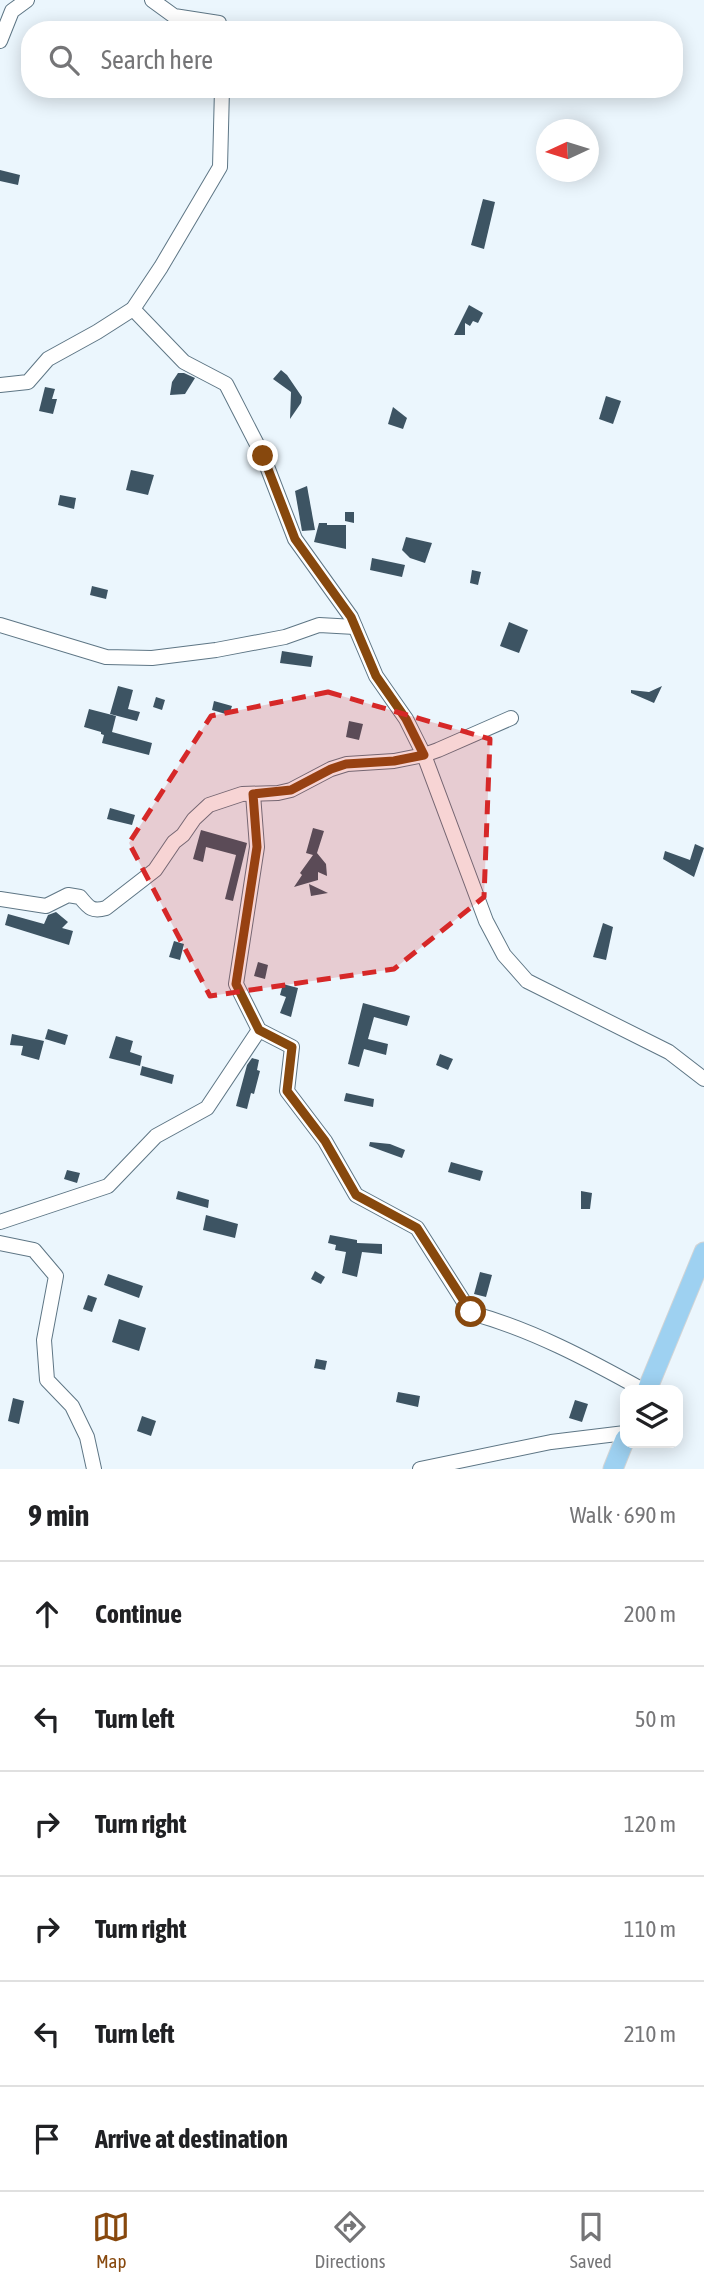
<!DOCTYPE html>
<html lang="en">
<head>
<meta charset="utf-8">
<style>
	:root { --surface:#fff; --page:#f6f6f6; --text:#202124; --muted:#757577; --line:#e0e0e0; --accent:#87480d }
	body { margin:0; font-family:"Asap Condensed",sans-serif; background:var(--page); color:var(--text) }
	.controls { position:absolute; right:21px; bottom:21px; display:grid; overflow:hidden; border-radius:14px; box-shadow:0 4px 18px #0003 }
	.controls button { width:63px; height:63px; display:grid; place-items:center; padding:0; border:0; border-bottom:2px solid var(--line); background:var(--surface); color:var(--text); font:35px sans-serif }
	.compass { position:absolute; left:536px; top:119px; width:63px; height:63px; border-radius:50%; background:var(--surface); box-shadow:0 4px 18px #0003; rotate:266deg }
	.stop { position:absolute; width:21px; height:21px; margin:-16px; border:5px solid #87480d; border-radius:50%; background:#fff }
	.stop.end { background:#87480d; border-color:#fff; box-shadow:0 2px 7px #0008 }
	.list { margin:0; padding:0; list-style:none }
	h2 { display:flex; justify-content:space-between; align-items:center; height:91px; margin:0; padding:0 28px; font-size:30px }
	h2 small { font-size:23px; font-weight:400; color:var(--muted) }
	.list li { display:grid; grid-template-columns:46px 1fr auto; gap:21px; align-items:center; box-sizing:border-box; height:105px; padding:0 28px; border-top:2px solid var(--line) }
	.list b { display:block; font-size:26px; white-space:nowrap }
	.list em { font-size:23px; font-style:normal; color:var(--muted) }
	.icon { flex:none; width:38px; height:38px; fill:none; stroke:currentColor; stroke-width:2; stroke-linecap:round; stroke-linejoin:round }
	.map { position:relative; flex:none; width:704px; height:1469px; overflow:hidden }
	.search { position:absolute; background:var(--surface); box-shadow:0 4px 18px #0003; left:21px; right:21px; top:21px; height:77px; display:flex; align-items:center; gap:18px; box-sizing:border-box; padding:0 24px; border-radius:28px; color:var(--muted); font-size:26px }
	.sheet { height:721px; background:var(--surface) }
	nav { display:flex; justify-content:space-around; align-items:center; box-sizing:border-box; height:98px; border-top:2px solid var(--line); background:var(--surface); font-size:19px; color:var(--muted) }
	nav a { display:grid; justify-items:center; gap:4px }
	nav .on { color:var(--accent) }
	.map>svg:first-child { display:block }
	.building { fill:#3d5463 }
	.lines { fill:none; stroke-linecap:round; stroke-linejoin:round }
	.minor-casing { stroke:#5e7685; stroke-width:16 }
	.highway-casing { stroke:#d2d4d5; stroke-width:21 }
	.minor { stroke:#fff; stroke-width:14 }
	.highway { stroke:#9ed1f1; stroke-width:19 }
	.route { stroke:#87480d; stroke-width:9 }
	.marked { fill:#d62828; fill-opacity:0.2; stroke:#d62828; stroke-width:5; stroke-dasharray:14 9; stroke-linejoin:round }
</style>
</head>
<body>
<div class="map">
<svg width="704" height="1469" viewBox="0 0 704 1469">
	<rect width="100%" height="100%" fill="#ebf6fd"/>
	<g class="building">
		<path d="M0,170L20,175L18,185L0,181Z"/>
		<path d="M483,199L495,202L484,249L471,245Z"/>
		<path d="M469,305L483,313L478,323L473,321L470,326L465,323V335H454Z"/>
		<path d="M281,370L287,375L302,397L301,403L290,419L291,392L273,379Z"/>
		<path d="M178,373H184L195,378L185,394L170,395L172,382Z"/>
		<path d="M45,387L55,389L52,399H57L53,414L39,411Z"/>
		<path d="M606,396L621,401L613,424L599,419Z"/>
		<path d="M393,407L407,418L403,429L388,424Z"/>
		<path d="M131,470L154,475L148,495L126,490Z"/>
		<path d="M307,486L315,530L302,531L295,491Z"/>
		<path d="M60,495L76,498L74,509L58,505Z"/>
		<path d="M345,512H354V523L345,521Z"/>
		<path d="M319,523H327V525H346V549L314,542Z"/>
		<path d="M406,537L432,543L425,563L410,558L402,550Z"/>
		<path d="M372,558L405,565L402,577L370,570Z"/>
		<path d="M472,570L481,572L478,585L470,583Z"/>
		<path d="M92,586L108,590L106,599L90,595Z"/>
		<path d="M509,622L528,630L519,653L500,646Z"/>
		<path d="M282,651L313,656L311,667L280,663Z"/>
		<path d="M118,686L133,690L128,709L140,712L137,721L110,714Z"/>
		<path d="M662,686L654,703L631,693V690L649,692Z"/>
		<path d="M156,697L165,700L162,710L153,707Z"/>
		<path d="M214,701L232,706L229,715L212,710Z"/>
		<path d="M89,709L116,716L112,732L152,743L149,755L102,743L104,735L101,734V732L84,727Z"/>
		<path d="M349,721L363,724L359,740L346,737Z"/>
		<path d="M110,808L135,815L132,825L107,819Z"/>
		<path d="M313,828L324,831L317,853L326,864L327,876L318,872V880L294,887L302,875L300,873L313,855L306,853Z"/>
		<path d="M201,830L247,843L233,901L225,899L236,855L206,847L203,862L193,859Z"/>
		<path d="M695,844L704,848L694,877L663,859L665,851L690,860Z"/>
		<path d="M309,884L328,893L311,896Z"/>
		<path d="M56,912L68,922L62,928L73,931L69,945L5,925L8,914L44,924L48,915Z"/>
		<path d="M603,923L613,927L606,960L593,957Z"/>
		<path d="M174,941L184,944L180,960L169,957Z"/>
		<path d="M258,962L268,965L265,979L254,976Z"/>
		<path d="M283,984L298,988L291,1017L280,1013L286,997L280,995Z"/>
		<path d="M363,1003L410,1016L407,1026L374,1017L368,1039L388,1044L386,1055L364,1049L359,1067L348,1064Z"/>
		<path d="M48,1029L68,1035L65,1045L45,1039Z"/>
		<path d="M12,1034L44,1041L39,1060L21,1055L23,1046L10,1045Z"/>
		<path d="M116,1036L133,1041L130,1052L142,1056L140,1066L109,1058Z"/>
		<path d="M440,1054L453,1059L448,1070L436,1065Z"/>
		<path d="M252,1058L259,1060L257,1070L260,1071L254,1094L251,1093L247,1109L236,1106L247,1065Z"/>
		<path d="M142,1066L174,1075L172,1084L140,1075Z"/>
		<path d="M346,1093L374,1099L373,1107L344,1101Z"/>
		<path d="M370,1142L390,1144L405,1150L402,1158L369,1146Z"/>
		<path d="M451,1162L483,1171L480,1181L448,1172Z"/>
		<path d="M67,1170L80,1173L77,1183L64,1179Z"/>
		<path d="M178,1191L209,1200L208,1208L176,1199Z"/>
		<path d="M581,1191L592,1193L590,1209H581Z"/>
		<path d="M206,1215L238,1224L235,1238L203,1230Z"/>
		<path d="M330,1235L357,1240V1243L382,1244V1254L362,1252L357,1277L342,1273L346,1252L335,1250L336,1245L328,1243Z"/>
		<path d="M315,1271L325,1277L321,1284L311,1279Z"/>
		<path d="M480,1272L492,1275L486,1297L474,1294Z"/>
		<path d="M108,1274L143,1286L139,1298L104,1285Z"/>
		<path d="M88,1295L97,1298L92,1312L83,1309Z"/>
		<path d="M119,1319L146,1328L139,1351L112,1342Z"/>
		<path d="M316,1359L327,1361L325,1370L314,1368Z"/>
		<path d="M398,1392L420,1396L418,1407L396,1402Z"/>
		<path d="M13,1398L24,1401L19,1424L8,1421Z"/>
		<path d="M575,1400L588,1404L582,1422L569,1418Z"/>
		<path d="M142,1416L156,1421L151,1436L137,1431Z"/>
	</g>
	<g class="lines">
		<g class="minor-casing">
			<g id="minor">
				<path d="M152,0L174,16L219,23L220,30"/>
				<path d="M0,41L12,11L27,0"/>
				<path d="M133,309L184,362L226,384L263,456L295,539L351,617L376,676L406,719L424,755L486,921L504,955L527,981L669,1052L704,1079"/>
				<path d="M0,385L28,382L48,359L97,332L133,309L161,267L220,167L222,89"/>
				<path d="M0,625L106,657L152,658L216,650L285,637L319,625L355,627"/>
				<path d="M253,794L257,847L236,984L259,1030L292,1047L287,1091L325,1141L356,1195L417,1228L471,1313C531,1329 589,1360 643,1390"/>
				<path d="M0,899L46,906L68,895L80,897C89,908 92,912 106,908L155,870L174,842L183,835L194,819L209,805L242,794L278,793L291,790L331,769L347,764L394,761L424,755L438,750L511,718"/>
				<path d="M0,1222L108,1186L156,1136L207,1108L259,1030"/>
				<path d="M0,1243L34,1250L56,1276L44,1340L47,1380L72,1406L87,1437L94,1469"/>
				<path d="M420,1469L551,1442L625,1433"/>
			</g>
		</g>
		<g class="highway-casing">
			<g id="highway">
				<path d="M647,1390L704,1252"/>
				<path d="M613,1469L625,1439"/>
			</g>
		</g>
		<use href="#minor" class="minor"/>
		<use href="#highway" class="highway"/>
	</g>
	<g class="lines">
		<path class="route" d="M263,456L295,539L351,617L376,676L406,719L424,755L394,761L346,764L331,769L291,790L253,794L257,847L236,984L259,1030L292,1047L287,1091L325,1141L356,1195L417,1228L471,1312"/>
	</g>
	<path class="marked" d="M328,692L490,739L484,897L394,969L210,996L129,843L211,716Z"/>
</svg>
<div class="controls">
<button><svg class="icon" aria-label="layers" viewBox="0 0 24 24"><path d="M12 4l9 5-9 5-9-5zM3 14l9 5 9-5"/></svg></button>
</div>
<svg class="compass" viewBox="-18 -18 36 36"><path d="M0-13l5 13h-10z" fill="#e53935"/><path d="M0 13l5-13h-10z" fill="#757577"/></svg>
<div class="stop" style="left:471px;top:1312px"></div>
<div class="stop end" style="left:263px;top:456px"></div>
<div class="search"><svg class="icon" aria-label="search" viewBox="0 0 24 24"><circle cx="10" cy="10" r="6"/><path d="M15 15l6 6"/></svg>Search here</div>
</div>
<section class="sheet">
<h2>9 min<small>Walk · 690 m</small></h2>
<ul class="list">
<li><svg class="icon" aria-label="ahead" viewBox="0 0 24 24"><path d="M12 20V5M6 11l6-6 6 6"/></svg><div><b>Continue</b></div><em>200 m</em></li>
<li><svg class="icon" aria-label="left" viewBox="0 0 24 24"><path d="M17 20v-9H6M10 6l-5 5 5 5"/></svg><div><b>Turn left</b></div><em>50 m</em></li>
<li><svg class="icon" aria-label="right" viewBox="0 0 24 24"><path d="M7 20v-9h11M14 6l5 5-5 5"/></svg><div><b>Turn right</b></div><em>120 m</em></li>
<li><svg class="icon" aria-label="right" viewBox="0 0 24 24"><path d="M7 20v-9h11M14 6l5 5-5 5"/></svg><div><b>Turn right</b></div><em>110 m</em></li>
<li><svg class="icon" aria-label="left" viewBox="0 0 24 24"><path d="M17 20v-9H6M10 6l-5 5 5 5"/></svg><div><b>Turn left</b></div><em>210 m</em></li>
<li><svg class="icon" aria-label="arrive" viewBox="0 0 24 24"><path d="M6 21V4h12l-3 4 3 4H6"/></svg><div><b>Arrive at destination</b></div></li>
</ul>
</section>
<nav>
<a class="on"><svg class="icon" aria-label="map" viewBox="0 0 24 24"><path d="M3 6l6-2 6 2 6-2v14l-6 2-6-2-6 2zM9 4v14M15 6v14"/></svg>Map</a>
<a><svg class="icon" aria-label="directions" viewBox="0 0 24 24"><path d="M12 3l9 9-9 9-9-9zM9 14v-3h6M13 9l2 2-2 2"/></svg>Directions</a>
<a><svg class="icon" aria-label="saved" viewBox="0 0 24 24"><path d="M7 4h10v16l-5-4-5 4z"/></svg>Saved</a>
</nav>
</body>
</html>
